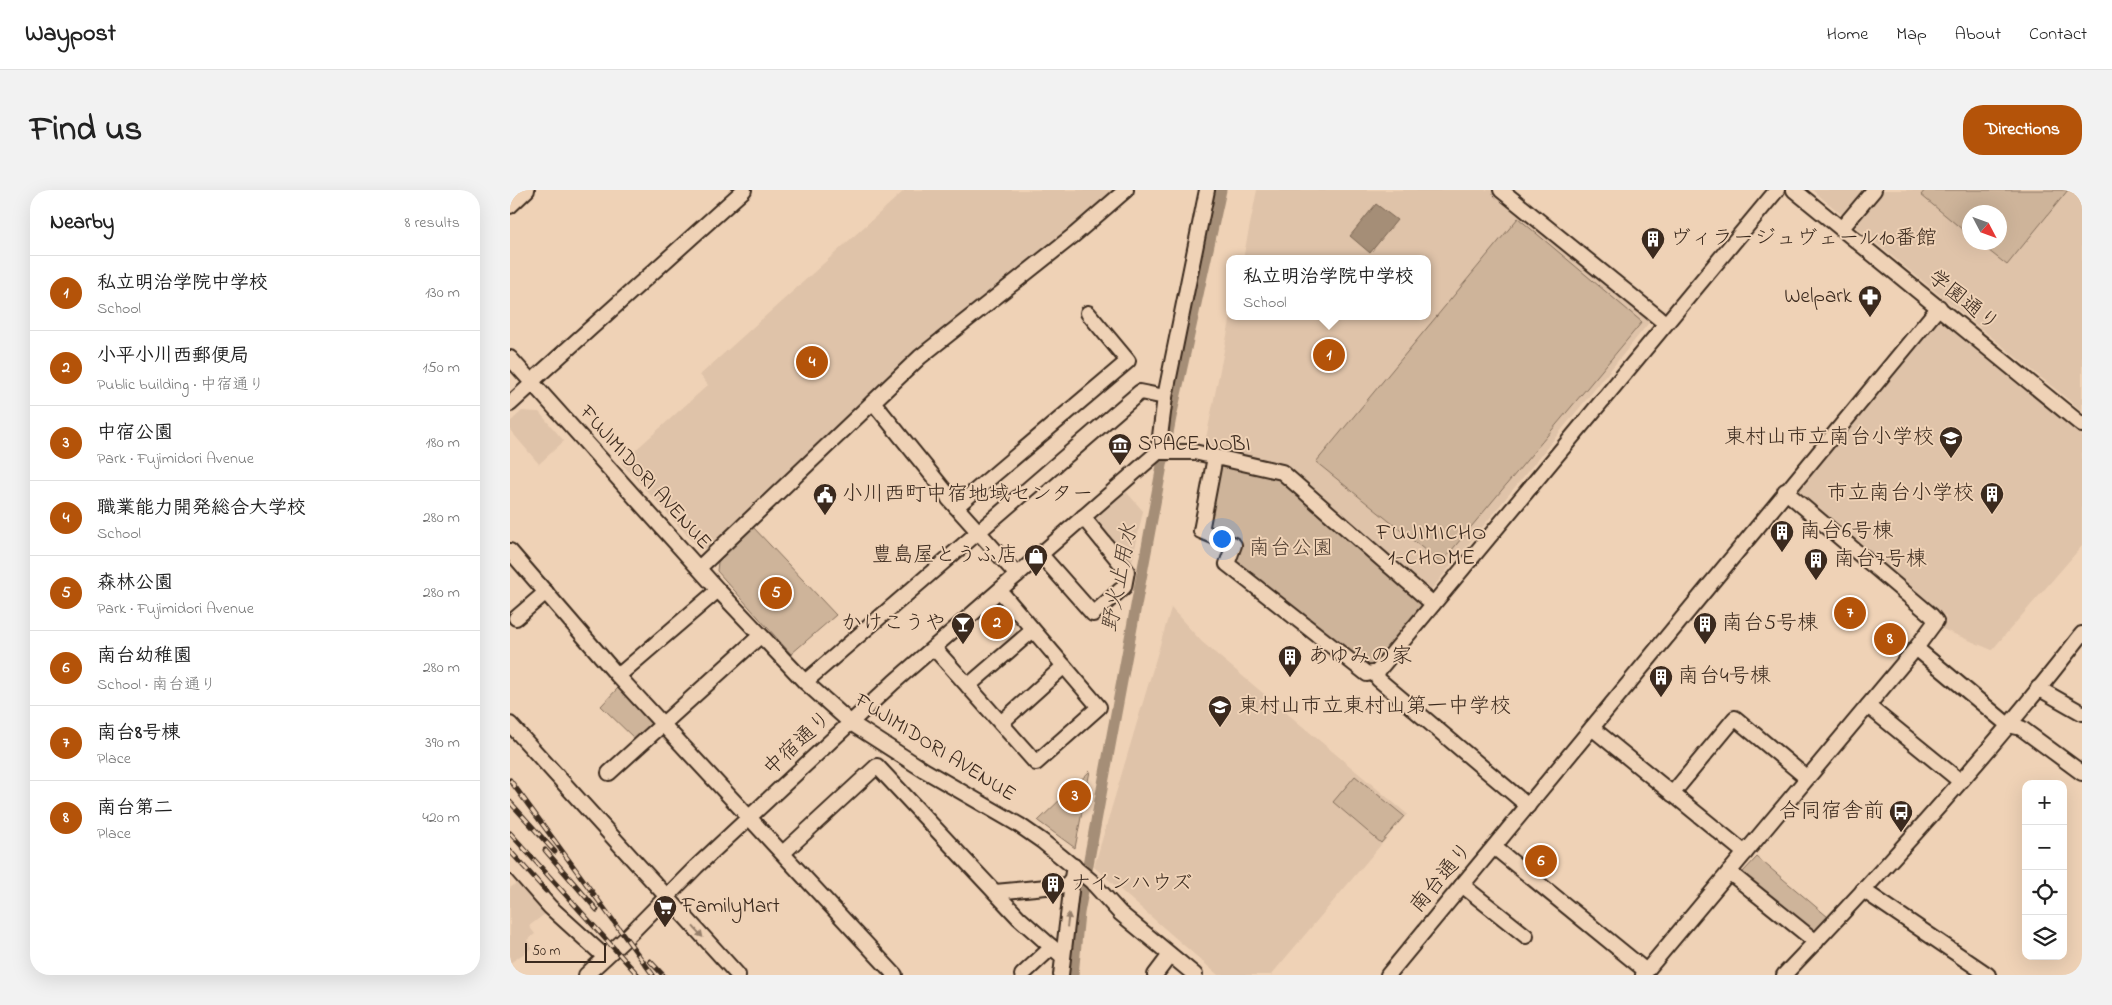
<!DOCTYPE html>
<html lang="en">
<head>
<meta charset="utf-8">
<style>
	:root { --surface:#fff; --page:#f2f2f2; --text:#222; --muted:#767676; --line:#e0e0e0; --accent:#b45309 }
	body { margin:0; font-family:"Indie Flower","Klee One",sans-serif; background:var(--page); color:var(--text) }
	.controls { position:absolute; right:15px; bottom:15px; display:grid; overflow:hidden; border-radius:10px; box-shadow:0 5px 20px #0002 }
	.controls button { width:45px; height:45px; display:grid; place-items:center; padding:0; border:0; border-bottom:1px solid var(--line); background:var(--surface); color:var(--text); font:25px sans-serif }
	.compass { position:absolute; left:1452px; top:15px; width:45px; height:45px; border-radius:50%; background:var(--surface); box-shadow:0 5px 20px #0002; rotate:131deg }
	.scale { position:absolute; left:15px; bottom:12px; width:81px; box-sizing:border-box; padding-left:5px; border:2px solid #3b2a1e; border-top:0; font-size:14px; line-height:18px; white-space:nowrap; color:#3b2a1e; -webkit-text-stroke:4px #efd2b6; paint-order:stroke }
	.you { position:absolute; left:711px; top:348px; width:18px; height:18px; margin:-12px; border:4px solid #fff; border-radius:50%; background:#1a73e8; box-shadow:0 0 0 8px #1a73e833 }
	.badge { display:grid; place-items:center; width:32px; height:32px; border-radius:50%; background:var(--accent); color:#fff; font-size:16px; font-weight:700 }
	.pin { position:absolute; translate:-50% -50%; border:2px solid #fff; box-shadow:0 1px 5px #0006 }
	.popup { position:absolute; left:716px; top:65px; width:205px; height:65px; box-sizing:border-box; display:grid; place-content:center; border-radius:10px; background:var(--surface); filter:drop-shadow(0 1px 4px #0005); font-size:16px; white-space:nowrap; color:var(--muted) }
	.popup b { font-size:19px; color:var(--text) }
	.popup::after { content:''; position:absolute; left:50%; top:100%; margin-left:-10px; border:10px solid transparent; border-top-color:var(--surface) }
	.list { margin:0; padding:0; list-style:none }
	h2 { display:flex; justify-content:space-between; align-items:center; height:65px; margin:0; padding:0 20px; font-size:21px }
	h2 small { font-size:16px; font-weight:400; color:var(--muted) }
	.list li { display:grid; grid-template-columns:32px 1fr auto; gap:15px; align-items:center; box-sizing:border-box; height:75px; padding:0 20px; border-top:1px solid var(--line) }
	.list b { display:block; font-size:19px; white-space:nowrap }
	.list p { margin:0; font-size:16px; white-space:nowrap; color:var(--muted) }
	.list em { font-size:16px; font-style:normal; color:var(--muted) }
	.icon { flex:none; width:28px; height:28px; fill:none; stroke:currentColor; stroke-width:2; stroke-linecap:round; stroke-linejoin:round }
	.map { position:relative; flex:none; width:1572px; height:785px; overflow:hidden; border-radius:20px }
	header { display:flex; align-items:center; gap:30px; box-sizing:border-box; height:70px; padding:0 25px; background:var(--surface); border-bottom:1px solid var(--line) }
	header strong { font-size:24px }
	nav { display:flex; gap:28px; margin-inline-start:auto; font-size:18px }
	.intro { display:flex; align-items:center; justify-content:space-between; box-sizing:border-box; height:120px; padding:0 30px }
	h1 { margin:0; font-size:35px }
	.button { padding:12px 22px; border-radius:20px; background:var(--accent); color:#fff; font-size:18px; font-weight:700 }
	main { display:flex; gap:30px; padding:0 30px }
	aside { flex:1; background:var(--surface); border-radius:20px; box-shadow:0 5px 20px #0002 }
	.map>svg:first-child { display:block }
	.built { fill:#dfc3a9; fill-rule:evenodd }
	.green { fill:#ceb49a; stroke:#846f5c }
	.water { fill:#a58e77; stroke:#7b6653 }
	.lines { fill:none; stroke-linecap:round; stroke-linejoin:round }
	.canal { stroke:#a58e77; stroke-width:11 }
	.minor-casing { stroke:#3b2a1e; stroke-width:18 }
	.minor { stroke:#efd2b6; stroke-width:14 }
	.rail-casing { stroke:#3b2a1e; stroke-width:5 }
	.rail { stroke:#efd2b6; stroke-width:3; stroke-dasharray:9; stroke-linecap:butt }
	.oneway { fill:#957e6a }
	.labels { text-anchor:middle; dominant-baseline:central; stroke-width:4; stroke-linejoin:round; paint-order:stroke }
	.poi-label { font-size:21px; fill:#3b2a1e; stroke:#efd2b6; text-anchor:start }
	.street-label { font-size:21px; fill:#3b2a1e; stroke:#efd2b6 }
	.park-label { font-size:21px; fill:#513f31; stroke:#efd2b6 }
	.neighbourhood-label { font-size:22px; letter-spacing:1px; fill:#3b2a1e; stroke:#efd2b6 }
	.water-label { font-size:22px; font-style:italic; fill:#503e30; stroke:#efd2b6 }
</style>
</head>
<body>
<header>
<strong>Waypost</strong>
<nav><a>Home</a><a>Map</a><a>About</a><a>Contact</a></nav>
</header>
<div class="intro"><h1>Find us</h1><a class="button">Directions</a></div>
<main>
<aside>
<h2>Nearby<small>8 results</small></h2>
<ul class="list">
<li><span class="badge">1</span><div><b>私立明治学院中学校</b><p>School</p></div><em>130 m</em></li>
<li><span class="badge">2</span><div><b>小平小川西郵便局</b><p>Public building · 中宿通り</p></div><em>150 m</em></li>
<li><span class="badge">3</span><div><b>中宿公園</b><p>Park · Fujimidori Avenue</p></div><em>180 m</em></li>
<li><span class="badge">4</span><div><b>職業能力開発総合大学校</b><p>School</p></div><em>280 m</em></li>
<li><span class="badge">5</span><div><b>森林公園</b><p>Park · Fujimidori Avenue</p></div><em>280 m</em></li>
<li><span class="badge">6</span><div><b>南台幼稚園</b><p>School · 南台通り</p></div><em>280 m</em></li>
<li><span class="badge">7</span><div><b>南台8号棟</b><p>Place</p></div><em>390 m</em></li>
<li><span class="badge">8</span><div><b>南台第二</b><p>Place</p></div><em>420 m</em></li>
</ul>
</aside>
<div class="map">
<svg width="1572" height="785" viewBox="0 0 1572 785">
	<rect width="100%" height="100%" fill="#efd2b6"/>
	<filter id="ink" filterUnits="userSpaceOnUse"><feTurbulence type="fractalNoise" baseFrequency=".02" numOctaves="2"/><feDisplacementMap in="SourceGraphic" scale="10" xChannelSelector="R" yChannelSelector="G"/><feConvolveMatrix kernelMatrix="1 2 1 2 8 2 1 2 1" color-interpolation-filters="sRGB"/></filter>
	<g filter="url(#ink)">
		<g class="built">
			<path d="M395,0H603L602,4L413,158L199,359H190L111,273L198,195L190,185Z"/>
			<path d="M747,0H991L1142,129L921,400L772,274L694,258L721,126H918V69H733Z"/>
			<path d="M1302,0H1359L1336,28Z"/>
			<path d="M1374,0H1572V221L1345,36ZM1460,22H1490V52H1460Z"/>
			<path d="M1428,122L1572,243V356L1482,460L1430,438L1436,427L1291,303L1290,296Z"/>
			<path d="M12,221L29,222L54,251L29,274L0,240V232Z"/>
			<path d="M613,298L633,321L621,377L579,327Z"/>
			<path d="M661,418L692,452L897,624L761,785H708L584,677Z"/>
			<path d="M11,690L39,721L19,736L25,744L17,750L22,758L0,773V698Z"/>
		</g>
		<g class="green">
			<path d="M1415,0H1558L1497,75L1469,53L1490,52V22H1460L1459,45L1411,5Z"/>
			<path d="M1008,28L1132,132L931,373L806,272Z"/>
			<path d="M708,275L773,290L914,412L863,475L857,478L722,373L729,353L696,339Z"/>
			<path d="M243,337L326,425L281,464L207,381L208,372Z"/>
			<path d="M108,498L144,537L128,552L91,516Z"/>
			<path d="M580,581L565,658L528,631Z"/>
			<path d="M845,586L894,626L871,653L823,612Z"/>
			<path d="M1247,667L1318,727L1303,744L1232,683Z"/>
		</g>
		<path class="water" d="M866,14L887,30L860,63L840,46Z"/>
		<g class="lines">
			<path class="canal" d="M563,785L569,723L661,227L711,0"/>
			<g class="minor-casing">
				<g id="minor">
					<path d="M991,0L1155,133"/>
					<path d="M1284,0L1572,235"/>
					<path d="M0,16L17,0"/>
					<path d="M1332,38L1364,0"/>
					<path d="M0,168L208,400L295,492L341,533L414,580L509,635L532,651L581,691L610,723L685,785"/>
					<path d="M21,192L234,0"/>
					<path d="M363,212L435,301L439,309L507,385"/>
					<path d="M0,214L23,193"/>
					<path d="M648,262H684L772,282L923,414"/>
					<path d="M648,262L655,207L697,0"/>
					<path d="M705,267L691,341L724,355L717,374L857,484L867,482L1267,0"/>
					<path d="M446,317L618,171L578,123"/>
					<path d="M0,361L108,486L385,785"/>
					<path d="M531,365L583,424L614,397L617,381L573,327"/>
					<path d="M189,378L410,167L564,45L616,0"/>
					<path d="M490,401L589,517L526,573L458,496L523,440"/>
					<path d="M6,428L36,402"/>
					<path d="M424,458L458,496"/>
					<path d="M1406,458L1498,535L1511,538L1572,583"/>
					<path d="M867,482L868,489L1018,616"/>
					<path d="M108,486L208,400"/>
					<path d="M295,492L630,202L655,207"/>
					<path d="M1528,498L1572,523"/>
					<path d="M1358,516L1450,591"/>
					<path d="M491,533L554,476"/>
					<path d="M0,534L228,785"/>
					<path d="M1082,538L1235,663"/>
					<path d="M99,583L250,446"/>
					<path d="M1162,604L1225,528L1297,588"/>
					<path d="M984,657L1136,781"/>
					<path d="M273,663L367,576L509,728L553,767"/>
					<path d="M0,672L40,717L95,767"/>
					<path d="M1219,682L1306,752"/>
					<path d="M952,695L1016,746"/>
					<path d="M1353,700L1478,785"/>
					<path d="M485,702L557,695L562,688L564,676"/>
					<path d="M76,785L115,749L186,677L384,492L648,262"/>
					<path d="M512,785L542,757"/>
					<path d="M551,785L561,701L557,695"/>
					<path d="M645,785L660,765"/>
					<path d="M878,785L1429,117"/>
					<path d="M1133,785L1406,458L1426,431L1421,425L1275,301"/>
					<path d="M1274,785C1377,677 1481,562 1572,444"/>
				</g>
			</g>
			<use href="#minor" class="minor"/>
			<g class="rail-casing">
				<g id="rail">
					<path d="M0,590L143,785"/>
					<path d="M0,612L45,662"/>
					<path d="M0,643L128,785"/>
					<path d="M35,660L87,720"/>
					<path d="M0,661L36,701"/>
					<path d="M140,771L153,785"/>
				</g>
			</g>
			<use href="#rail" class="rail"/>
		</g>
		<defs><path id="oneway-solid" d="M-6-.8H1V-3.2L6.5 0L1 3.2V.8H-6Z" transform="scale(1.25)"/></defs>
		<g class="oneway">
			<use href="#oneway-solid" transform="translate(558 730) rotate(-83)"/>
			<use href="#oneway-solid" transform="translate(188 742) rotate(48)"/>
		</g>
	</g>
	<defs>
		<g id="building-pin" transform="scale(1.25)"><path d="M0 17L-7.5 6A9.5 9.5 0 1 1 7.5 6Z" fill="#3b2a1e" stroke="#efd2b6"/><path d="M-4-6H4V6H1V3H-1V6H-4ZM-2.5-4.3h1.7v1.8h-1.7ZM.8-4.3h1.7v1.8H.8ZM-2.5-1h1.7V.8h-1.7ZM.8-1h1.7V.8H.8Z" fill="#fff"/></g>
		<g id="pharmacy-pin" transform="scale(1.25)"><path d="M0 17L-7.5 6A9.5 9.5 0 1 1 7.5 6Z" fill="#3b2a1e" stroke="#efd2b6"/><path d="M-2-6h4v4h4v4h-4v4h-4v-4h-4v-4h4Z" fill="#fff"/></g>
		<g id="school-pin" transform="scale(1.25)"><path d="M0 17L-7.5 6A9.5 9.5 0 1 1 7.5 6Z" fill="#3b2a1e" stroke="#efd2b6"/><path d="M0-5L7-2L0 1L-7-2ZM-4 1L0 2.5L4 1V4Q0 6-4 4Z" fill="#fff"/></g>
		<g id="museum-pin" transform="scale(1.25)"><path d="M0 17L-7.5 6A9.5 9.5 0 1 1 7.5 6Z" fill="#3b2a1e" stroke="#efd2b6"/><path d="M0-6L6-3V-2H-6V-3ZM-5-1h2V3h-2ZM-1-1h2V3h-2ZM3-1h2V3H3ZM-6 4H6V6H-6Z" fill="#fff"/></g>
		<g id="civic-pin" transform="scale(1.25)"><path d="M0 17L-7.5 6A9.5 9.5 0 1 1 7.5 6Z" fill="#3b2a1e" stroke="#efd2b6"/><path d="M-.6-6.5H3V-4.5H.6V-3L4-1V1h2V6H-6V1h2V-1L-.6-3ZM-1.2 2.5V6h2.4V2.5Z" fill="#fff"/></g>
		<g id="shop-pin" transform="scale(1.25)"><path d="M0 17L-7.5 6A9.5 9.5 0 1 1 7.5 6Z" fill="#3b2a1e" stroke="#efd2b6"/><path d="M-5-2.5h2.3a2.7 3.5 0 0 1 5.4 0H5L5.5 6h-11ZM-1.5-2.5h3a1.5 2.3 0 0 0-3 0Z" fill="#fff"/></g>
		<g id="bar-pin" transform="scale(1.25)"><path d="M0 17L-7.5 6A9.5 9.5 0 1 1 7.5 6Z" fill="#3b2a1e" stroke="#efd2b6"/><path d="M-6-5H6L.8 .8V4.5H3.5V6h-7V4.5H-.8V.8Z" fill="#fff"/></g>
		<g id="bus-pin" transform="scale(1.25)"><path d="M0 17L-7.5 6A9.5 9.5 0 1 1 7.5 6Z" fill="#3b2a1e" stroke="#efd2b6"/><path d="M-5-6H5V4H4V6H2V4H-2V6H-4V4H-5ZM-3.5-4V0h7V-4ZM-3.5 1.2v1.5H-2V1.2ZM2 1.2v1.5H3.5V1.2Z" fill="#fff"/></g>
		<g id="supermarket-pin" transform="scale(1.25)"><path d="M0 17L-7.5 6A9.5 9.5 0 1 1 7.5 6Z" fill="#3b2a1e" stroke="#efd2b6"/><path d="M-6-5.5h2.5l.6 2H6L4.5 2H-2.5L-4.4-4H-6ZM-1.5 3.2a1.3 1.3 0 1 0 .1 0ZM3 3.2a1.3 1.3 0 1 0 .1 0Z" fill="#fff"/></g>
	</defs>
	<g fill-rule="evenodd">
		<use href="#building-pin" x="1143" y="49"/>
		<use href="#pharmacy-pin" x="1360" y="107"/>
		<use href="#school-pin" x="1441" y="248"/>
		<use href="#museum-pin" x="610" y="255"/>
		<use href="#building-pin" x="1482" y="304"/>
		<use href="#civic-pin" x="315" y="305"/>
		<use href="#building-pin" x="1272" y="342"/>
		<use href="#shop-pin" x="526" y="366"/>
		<use href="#building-pin" x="1306" y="370"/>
		<use href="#bar-pin" x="453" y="434"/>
		<use href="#building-pin" x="1195" y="434"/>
		<use href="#building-pin" x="780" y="467"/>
		<use href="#building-pin" x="1151" y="487"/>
		<use href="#school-pin" x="710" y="517"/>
		<use href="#bus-pin" x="1391" y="622"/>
		<use href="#building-pin" x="543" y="694"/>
		<use href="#supermarket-pin" x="155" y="717"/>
	</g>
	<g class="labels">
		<g class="poi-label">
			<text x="1160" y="49">ヴィラージュヴェール10番館</text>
			<text x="1342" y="107" text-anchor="end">Welpark</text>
			<text x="1424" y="248" text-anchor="end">東村山市立南台小学校</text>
			<text x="628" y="255">SPACE NOBI</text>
			<text x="1464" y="304" text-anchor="end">市立南台小学校</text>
			<text x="332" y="305">小川西町中宿地域センター</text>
			<text x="1290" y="342">南台6号棟</text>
			<text x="508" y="366" text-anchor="end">豊島屋とうふ店</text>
			<text x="1324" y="370">南台7号棟</text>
			<text x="436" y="434" text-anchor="end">かけこうや</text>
			<text x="1212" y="434">南台5号棟</text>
			<text x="798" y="467">あゆみの家</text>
			<text x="1168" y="487">南台4号棟</text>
			<text x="728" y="517">東村山市立東村山第一中学校</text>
			<text x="1374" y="622" text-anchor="end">合同宿舎前</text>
			<text x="560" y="694">ナインハウズ</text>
			<text x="172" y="717">FamilyMart</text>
		</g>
		<g class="street-label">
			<text transform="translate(1453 111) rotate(39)">学園通り</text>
			<text transform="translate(135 288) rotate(48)">FUJIMIDORI AVENUE</text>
			<text transform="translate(288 554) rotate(-43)">中宿通り</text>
			<text transform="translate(425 558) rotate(32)">FUJIMIDORI AVENUE</text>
			<text transform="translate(932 688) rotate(-50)">南台通り</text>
		</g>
		<g class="park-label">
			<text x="781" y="359">南台公園</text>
		</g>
		<g class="neighbourhood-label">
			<text x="922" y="344">FUJIMICHO<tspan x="922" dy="25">1-CHOME</tspan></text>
		</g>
		<g class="water-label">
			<text transform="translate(611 388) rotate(-79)">野火止用水</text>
		</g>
	</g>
</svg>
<div class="controls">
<button>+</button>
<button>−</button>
<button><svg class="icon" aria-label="locate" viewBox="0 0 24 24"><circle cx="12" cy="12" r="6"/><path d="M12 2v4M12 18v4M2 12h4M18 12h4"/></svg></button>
<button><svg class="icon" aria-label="layers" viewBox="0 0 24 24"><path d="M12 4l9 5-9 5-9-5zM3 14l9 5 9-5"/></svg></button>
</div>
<svg class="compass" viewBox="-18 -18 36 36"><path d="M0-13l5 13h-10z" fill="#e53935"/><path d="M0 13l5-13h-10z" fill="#767676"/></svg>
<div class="scale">50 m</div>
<div class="you"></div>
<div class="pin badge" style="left:819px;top:165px">1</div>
<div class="popup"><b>私立明治学院中学校</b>School</div>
<div class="pin badge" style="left:487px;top:433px">2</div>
<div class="pin badge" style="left:565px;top:606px">3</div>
<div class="pin badge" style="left:302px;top:172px">4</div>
<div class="pin badge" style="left:266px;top:403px">5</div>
<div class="pin badge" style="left:1031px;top:671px">6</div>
<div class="pin badge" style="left:1340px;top:423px">7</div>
<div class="pin badge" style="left:1380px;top:449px">8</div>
</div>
</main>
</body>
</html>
